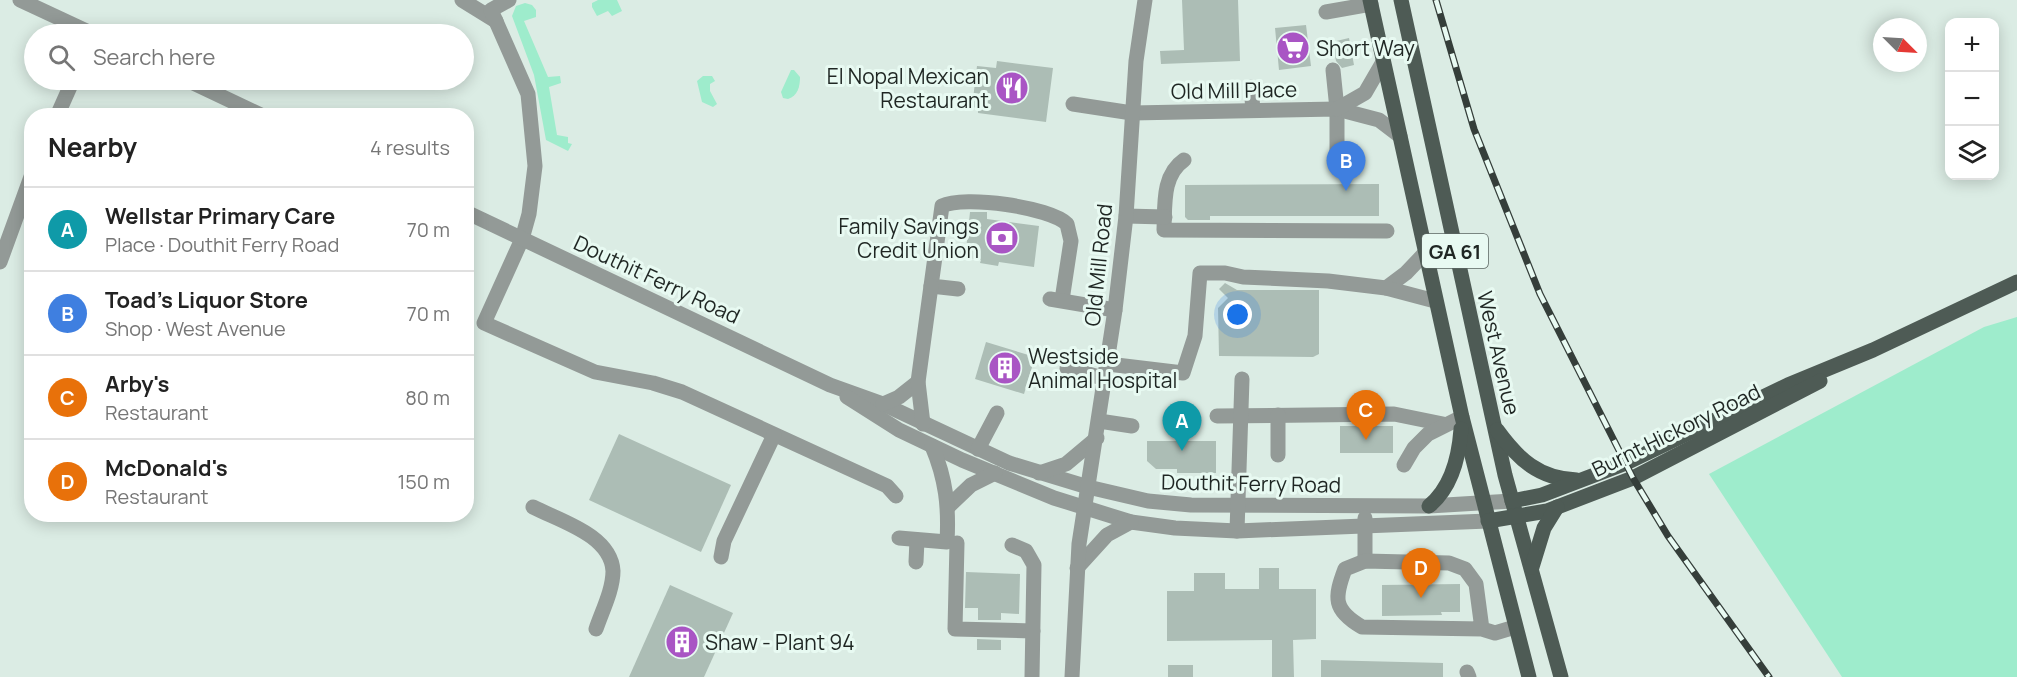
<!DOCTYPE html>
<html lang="en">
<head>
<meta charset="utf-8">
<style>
	:root { --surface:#fff; --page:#f6f6f6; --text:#222; --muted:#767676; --line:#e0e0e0; --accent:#7c3aed }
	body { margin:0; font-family:Manrope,sans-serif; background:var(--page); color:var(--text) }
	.controls { position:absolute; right:18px; top:18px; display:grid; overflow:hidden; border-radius:12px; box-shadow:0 3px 15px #0003 }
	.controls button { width:54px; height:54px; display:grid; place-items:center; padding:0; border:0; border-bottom:2px solid var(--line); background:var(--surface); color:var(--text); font:30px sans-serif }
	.compass { position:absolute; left:1873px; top:18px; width:54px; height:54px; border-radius:50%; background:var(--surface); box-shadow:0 3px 15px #0003; rotate:114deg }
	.you { position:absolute; left:1238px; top:315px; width:21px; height:21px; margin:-15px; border:4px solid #fff; border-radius:50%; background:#1a73e8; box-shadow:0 0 0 9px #1a73e833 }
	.badge { display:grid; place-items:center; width:39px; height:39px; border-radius:50%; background:var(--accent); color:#fff; font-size:20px; font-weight:700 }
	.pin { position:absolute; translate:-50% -50px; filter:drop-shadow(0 2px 3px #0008) }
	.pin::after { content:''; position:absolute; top:32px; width:21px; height:18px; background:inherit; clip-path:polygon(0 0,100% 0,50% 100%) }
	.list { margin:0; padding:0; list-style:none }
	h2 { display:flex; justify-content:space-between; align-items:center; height:78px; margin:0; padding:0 24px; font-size:26px }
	h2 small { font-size:20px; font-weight:400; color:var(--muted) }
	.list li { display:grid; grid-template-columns:39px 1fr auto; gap:18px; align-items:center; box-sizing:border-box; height:84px; padding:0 24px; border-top:2px solid var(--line) }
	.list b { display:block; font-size:22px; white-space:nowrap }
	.list p { margin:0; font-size:20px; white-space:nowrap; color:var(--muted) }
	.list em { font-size:20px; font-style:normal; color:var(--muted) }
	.icon { flex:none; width:33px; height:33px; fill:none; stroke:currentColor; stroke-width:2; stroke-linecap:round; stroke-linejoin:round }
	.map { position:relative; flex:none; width:2017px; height:677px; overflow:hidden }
	.search { position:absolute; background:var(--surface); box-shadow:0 3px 15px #0003; left:24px; top:24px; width:450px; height:66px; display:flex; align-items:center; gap:15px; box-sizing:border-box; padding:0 21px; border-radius:33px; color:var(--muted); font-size:22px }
	.panel { position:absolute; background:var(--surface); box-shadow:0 3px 15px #0003; left:24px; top:108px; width:450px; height:414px; border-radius:24px }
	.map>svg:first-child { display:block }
	.green { fill:#9eeccc }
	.building { fill:#acbdb5 }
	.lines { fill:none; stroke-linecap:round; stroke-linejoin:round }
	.minor { stroke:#939a97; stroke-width:15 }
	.major { stroke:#4e5b55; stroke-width:15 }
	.rail-casing { stroke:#353e3a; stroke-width:7 }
	.rail { stroke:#e8faf2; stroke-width:4.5; stroke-dasharray:14; stroke-linecap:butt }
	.labels { text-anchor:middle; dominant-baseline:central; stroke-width:6; stroke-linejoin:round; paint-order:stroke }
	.shield { fill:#e8faf2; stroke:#5b6661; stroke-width:1.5 }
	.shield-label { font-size:20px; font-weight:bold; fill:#1f2623 }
	.poi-label { font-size:21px; fill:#1f2623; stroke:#e8faf2; text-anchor:start }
	.street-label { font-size:21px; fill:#1f2623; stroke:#e8faf2 }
</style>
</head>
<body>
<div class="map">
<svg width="2017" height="677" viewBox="0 0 2017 677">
	<rect width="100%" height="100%" fill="#dbece4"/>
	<g class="green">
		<path d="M598,0H617L622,11L612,16L608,11L597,16L592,7V3Z"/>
		<path d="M525,3L532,5L536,10V17L524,21L548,77L560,76L561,83L549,87L557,135L568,137V143L572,144L568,151L546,140L534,75L512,16L516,6Z"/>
		<path d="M791,70H794L800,77C800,86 798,96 788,99L783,98L781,92Z"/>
		<path d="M703,76H712L715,81L710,84V91L717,104L713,107L702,102L697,81Z"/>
		<path d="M2017,317V677H1842L1709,474L1984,327Z"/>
	</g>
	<g class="building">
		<path d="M1182,0H1238L1240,61L1161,64L1160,51L1184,50Z"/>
		<path d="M1306,25L1311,66L1279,70L1275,28Z"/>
		<path d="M1349,38L1354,65L1342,68L1336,61L1332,42Z"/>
		<path d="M997,61L1053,68L1046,122L978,113V108L972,107L977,66L996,68Z"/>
		<path d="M1379,184V216H1210V220H1188L1185,217V185Z"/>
		<path d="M970,212H987V219L1039,226L1034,267L999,262L998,266L980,263L981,260L969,258L970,250H966Z"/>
		<path d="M1225,283L1237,290H1319V354L1313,357L1219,356L1218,308L1228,298L1219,289Z"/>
		<path d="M986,342L1035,357L1024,394L975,379Z"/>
		<rect x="1340" y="426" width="53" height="27"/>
		<path d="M619,434L731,485L701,552L589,500Z"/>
		<path d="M1147,441H1216V473H1177V469H1156L1147,461Z"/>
		<path d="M1259,568H1279V589H1316V639L1293,640L1294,677H1272V640L1167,641V591H1194V573H1225V589H1259Z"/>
		<path d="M966,572L1020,574L1019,614L1001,613V620H978V608H965Z"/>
		<path d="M1460,584V612H1441L1442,615L1382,616V585Z"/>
		<path d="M670,585L733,613L704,677H629Z"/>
		<path d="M977,639L1001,640V650H977Z"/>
		<path d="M1321,660L1443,663V677H1321Z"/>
		<rect x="1168" y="665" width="25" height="12"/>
	</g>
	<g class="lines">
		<g class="minor">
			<path d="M20,0L93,34"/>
			<path d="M462,0L496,21"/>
			<path d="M509,0L491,10L528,94L535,166L529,214L522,239L484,323L595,372L653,383L682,392L887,486L896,496"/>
			<path d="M1326,12L1371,4"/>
			<path d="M1333,70L1337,109V159"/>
			<path d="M187,80L263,116"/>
			<path d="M1251,87L1253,110"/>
			<path d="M1073,104L1132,113L1337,109L1379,120L1400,136"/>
			<path d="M1337,109L1365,93L1383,62"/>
			<path d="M57,116L73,80"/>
			<path d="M1184,160C1162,175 1165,205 1164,230L1387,231"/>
			<path d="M466,212L830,385L883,404L1009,463L1088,487L1148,501L1191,505L1429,506L1512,501"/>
			<path d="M1126,216L1165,217"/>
			<path d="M0,262L32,174"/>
			<path d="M1386,288L1406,273L1425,253"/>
			<path d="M958,289L931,286L942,206C964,195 1050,207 1067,224L1071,241L1062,300"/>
			<path d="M1050,299L1115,310"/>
			<path d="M1108,364L1183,373L1195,336L1200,273H1225L1243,277L1328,281L1386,288L1435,301"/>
			<path d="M1067,368L1106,379"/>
			<path d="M847,397L899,430L962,460L1054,498L1131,522L1175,528L1237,531L1488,521"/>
			<path d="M883,404L899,397L918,382"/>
			<path d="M1217,416L1394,414L1443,424"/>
			<path d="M1099,421L1132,426"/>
			<path d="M923,424L918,382L931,286"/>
			<path d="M978,449L997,413"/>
			<path d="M1278,455V415"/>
			<path d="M1404,465L1414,448L1428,434L1462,417"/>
			<path d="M1039,473L1066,464L1097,438"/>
			<path d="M949,506L971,485L995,473"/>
			<path d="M533,507C560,521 611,535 613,571C613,590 602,611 596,629"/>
			<path d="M1237,531L1242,379"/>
			<path d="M899,538L947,542C949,507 946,479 932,446"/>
			<path d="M957,543L955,629L1033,631"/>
			<path d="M1012,545L1026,551L1034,565L1032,677"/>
			<path d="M721,557L724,541L774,435"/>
			<path d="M1365,561V518"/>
			<path d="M916,562L917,540"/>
			<path d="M1077,568L1107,535L1131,522"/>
			<path d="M1482,629L1476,584L1465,569L1449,563L1365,561L1345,569C1334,598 1333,610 1362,627L1482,629L1495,633L1515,627"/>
			<path d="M1467,672L1469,677"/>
			<path d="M1072,677L1079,544L1115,310L1126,216L1136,61L1145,0"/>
		</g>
		<g class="major">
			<path d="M1370,0L1462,417L1529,677"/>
			<path d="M1401,0L1505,475L1561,677"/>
			<path d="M1497,430C1518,459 1539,479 1577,480"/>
			<path d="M1512,501L1542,495L1626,463L1788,385L1873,350L2017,282"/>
			<path d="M1429,506C1451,488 1459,457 1461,429"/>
			<path d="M1488,521L1547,511L1633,478L1820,381"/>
			<path d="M1532,567L1544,528L1557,507"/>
		</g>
		<g class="rail-casing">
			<path id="rail" d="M1436,0L1474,129L1540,294L1633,478L1668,536L1769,677"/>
		</g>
		<use href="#rail" class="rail"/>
	</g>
	<defs>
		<g id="supermarket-disc" transform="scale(1.725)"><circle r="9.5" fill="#a955c4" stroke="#e8faf2"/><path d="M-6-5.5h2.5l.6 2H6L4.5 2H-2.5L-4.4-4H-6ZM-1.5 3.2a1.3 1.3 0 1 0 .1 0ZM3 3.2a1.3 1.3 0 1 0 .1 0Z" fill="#fff"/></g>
		<g id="restaurant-disc" transform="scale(1.725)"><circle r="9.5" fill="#a955c4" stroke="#e8faf2"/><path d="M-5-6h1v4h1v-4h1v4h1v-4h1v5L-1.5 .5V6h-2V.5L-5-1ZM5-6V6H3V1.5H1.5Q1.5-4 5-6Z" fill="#fff"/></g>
		<g id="bank-disc" transform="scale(1.725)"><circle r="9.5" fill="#a955c4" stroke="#e8faf2"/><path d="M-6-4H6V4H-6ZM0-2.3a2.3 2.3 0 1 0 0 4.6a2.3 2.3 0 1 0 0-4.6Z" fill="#fff"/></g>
		<g id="building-disc" transform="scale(1.725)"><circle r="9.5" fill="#a955c4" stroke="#e8faf2"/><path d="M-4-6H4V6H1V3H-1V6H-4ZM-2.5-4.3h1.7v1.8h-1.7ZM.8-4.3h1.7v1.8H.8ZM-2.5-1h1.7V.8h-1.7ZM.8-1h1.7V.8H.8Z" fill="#fff"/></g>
	</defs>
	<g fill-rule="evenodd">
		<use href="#supermarket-disc" x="1293" y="48"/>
		<use href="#restaurant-disc" x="1012" y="88"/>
		<use href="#bank-disc" x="1002" y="238"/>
		<use href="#building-disc" x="1005" y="368"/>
		<use href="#building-disc" x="682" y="642"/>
	</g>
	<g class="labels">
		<rect class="shield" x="1422" y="234" width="66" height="34" rx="4.5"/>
		<g class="shield-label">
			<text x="1455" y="251">GA 61</text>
		</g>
		<g class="poi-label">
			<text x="1316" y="48">Short Way</text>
			<text x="989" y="76" text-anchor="end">El Nopal Mexican<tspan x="989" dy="24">Restaurant</tspan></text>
			<text x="979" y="226" text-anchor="end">Family Savings<tspan x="979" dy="24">Credit Union</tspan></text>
			<text x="1028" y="356">Westside<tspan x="1028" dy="24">Animal Hospital</tspan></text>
			<text x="705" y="642">Shaw - Plant 94</text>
		</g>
		<g class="street-label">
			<text transform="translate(1234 90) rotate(-1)">Old Mill Place</text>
			<text transform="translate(1098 265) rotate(-84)">Old Mill Road</text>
			<text transform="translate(657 279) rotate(25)">Douthit Ferry Road</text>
			<text transform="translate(1499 353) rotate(77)">West Avenue</text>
			<text transform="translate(1676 430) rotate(-26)">Burnt Hickory Road</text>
			<text transform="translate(1251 483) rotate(1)">Douthit Ferry Road</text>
		</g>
	</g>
</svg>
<div class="controls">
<button>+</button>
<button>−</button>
<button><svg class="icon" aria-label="layers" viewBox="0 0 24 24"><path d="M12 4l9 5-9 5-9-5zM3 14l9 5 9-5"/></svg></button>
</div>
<svg class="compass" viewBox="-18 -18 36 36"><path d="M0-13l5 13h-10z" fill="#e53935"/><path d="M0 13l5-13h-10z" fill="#767676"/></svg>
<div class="you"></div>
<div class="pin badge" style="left:1182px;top:451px;background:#0f9aa8">A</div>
<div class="pin badge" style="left:1346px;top:191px;background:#3f7fe0">B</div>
<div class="pin badge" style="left:1366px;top:440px;background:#e8710a">C</div>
<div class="pin badge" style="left:1421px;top:598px;background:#e8710a">D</div>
<div class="search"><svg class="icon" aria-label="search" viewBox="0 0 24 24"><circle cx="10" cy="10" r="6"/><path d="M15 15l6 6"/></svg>Search here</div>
<section class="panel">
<h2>Nearby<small>4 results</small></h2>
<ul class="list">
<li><span class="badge" style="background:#0f9aa8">A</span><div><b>Wellstar Primary Care</b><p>Place · Douthit Ferry Road</p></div><em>70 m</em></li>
<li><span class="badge" style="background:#3f7fe0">B</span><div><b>Toad's Liquor Store</b><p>Shop · West Avenue</p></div><em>70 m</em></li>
<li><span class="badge" style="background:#e8710a">C</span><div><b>Arby's</b><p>Restaurant</p></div><em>80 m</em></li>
<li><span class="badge" style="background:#e8710a">D</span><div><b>McDonald's</b><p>Restaurant</p></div><em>150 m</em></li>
</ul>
</section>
</div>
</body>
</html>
